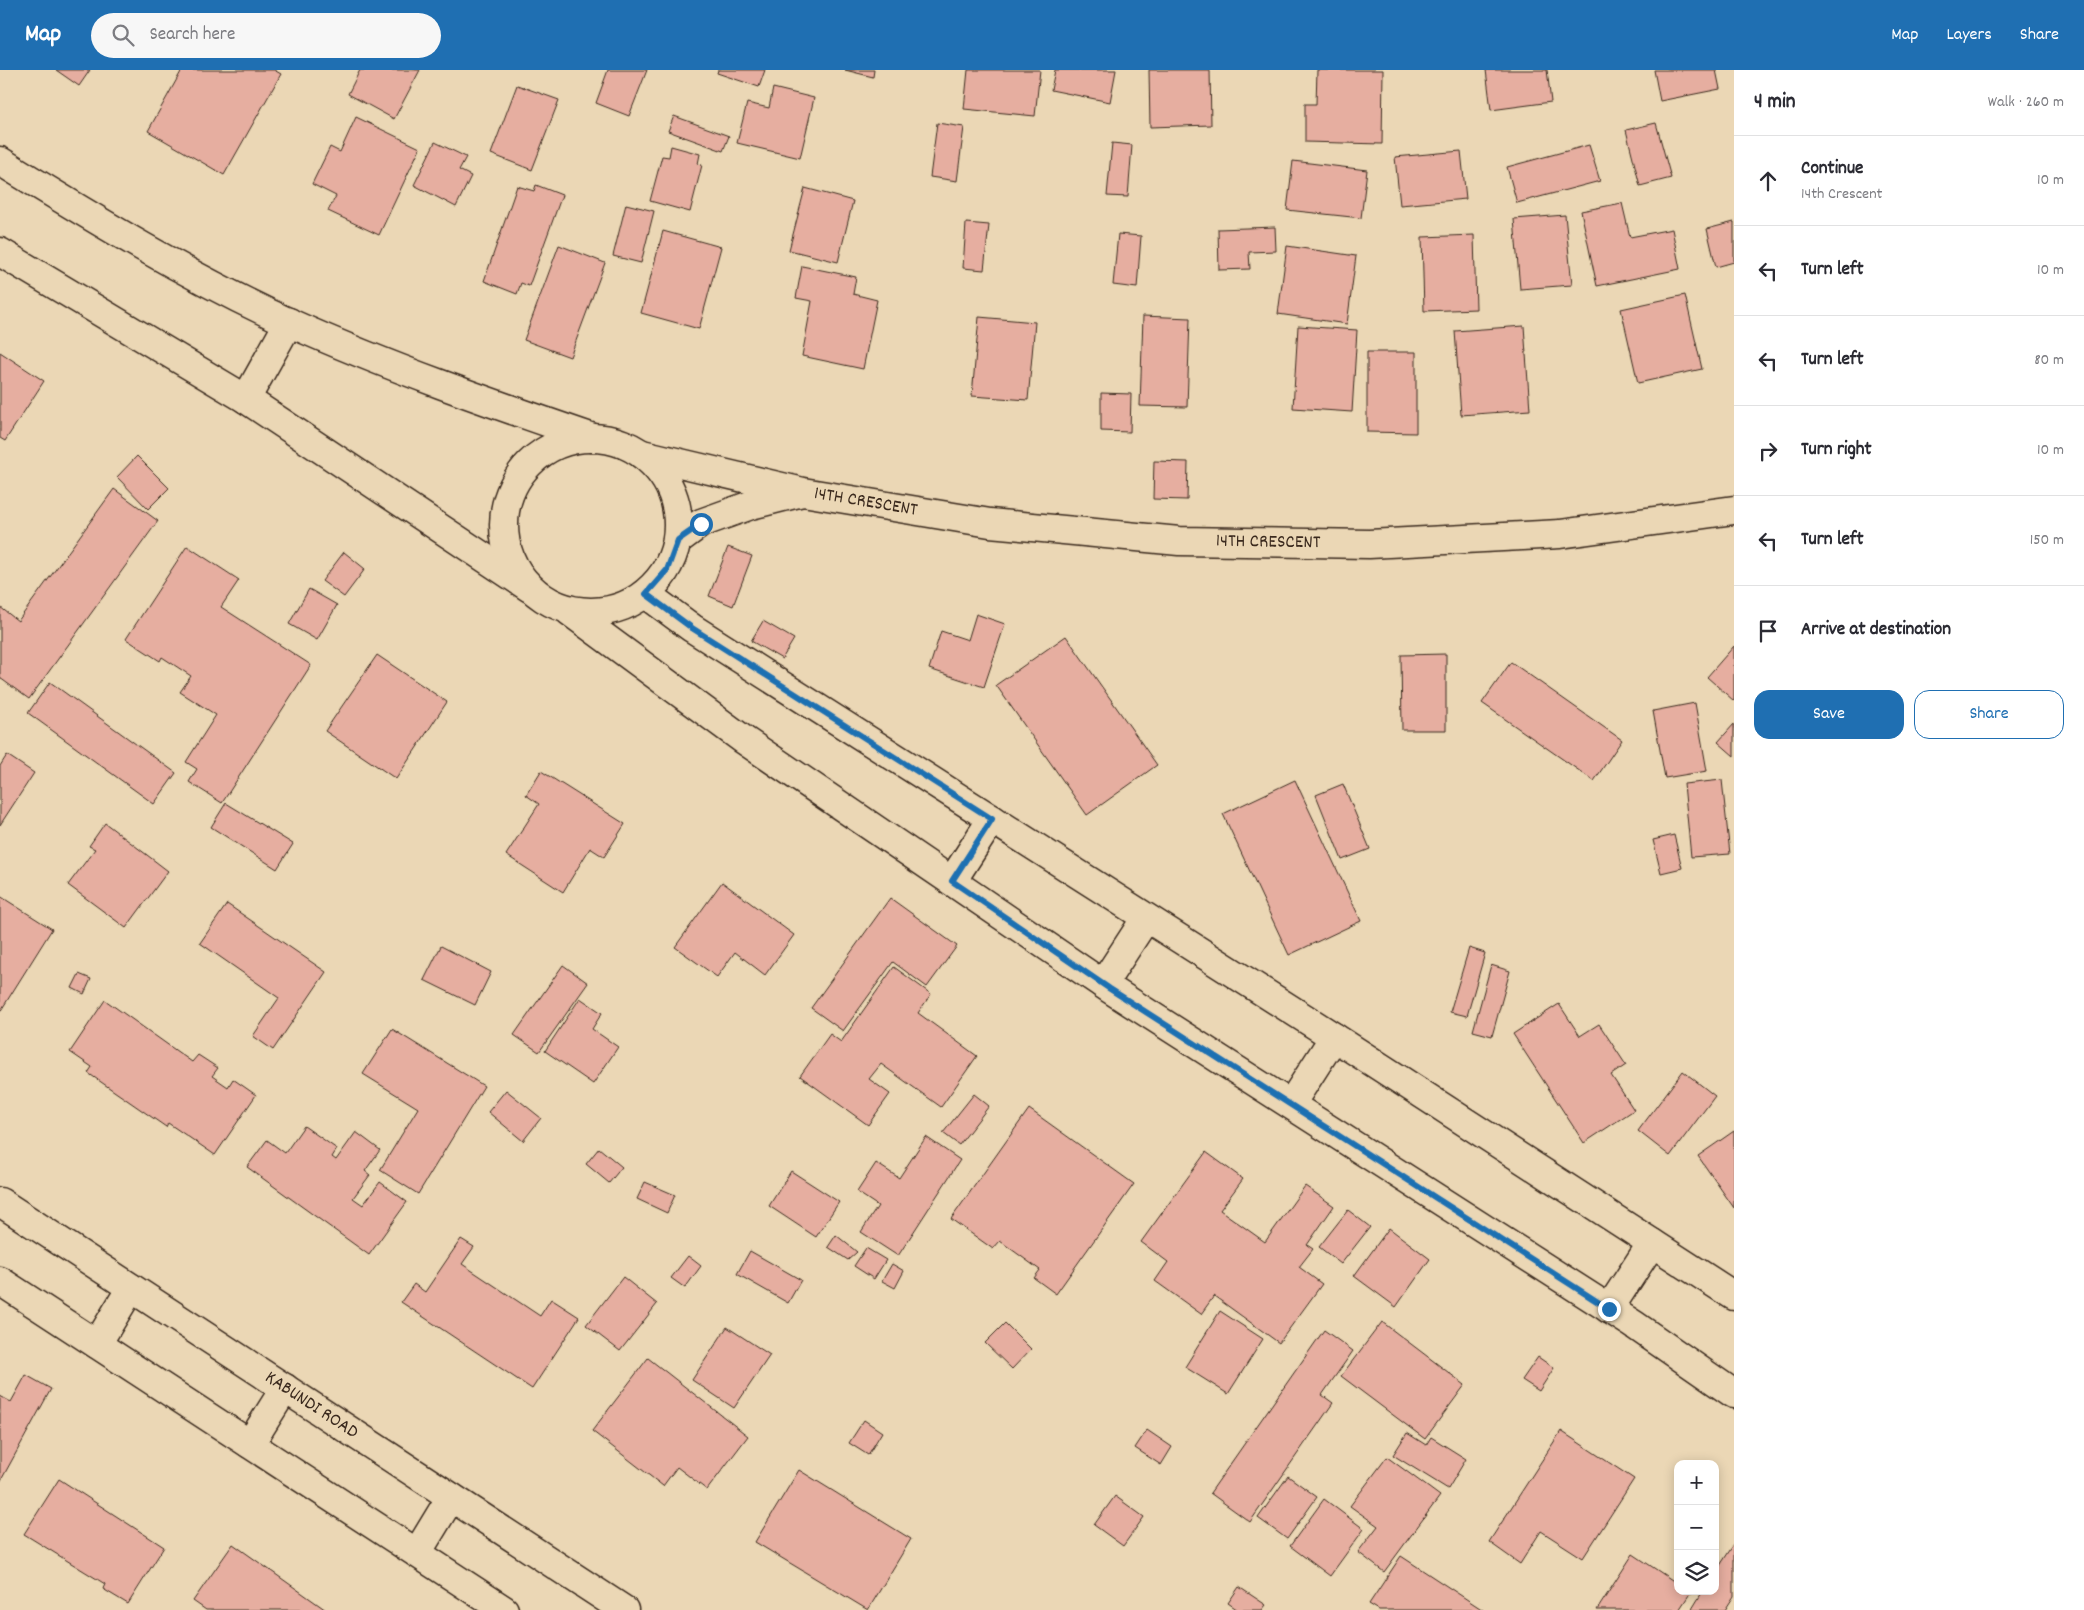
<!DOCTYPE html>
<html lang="en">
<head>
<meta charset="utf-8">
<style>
	:root { --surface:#fff; --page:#f7f7f7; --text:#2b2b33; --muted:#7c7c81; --line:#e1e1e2; --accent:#1f6fb2 }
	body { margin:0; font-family:Dekko,sans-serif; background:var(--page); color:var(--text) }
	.controls { position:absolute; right:15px; bottom:15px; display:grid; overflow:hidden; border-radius:10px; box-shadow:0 2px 12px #0003 }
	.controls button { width:45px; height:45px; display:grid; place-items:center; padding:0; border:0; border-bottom:1px solid var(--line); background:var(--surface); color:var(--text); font:25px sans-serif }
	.stop { position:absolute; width:15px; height:15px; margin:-11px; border:4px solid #1f6fb2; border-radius:50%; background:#fff }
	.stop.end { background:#1f6fb2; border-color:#fff; box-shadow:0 1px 5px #0008 }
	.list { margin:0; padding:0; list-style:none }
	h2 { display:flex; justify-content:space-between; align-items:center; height:65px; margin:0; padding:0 20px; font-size:21px }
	h2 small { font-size:16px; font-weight:400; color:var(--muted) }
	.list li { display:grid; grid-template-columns:32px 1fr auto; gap:15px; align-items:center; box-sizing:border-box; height:90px; padding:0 20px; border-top:1px solid var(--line) }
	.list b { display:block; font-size:19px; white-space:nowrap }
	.list p { margin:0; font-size:16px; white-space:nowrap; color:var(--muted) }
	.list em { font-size:16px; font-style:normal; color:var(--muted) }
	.actions { display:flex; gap:10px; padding:15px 20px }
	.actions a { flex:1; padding:11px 0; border:1px solid var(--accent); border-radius:15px; text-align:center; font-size:18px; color:var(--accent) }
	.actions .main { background:var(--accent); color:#fff }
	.icon { flex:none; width:28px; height:28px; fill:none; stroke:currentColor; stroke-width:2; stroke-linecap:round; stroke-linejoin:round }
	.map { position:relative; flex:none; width:1734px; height:1540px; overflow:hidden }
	header { display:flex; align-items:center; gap:30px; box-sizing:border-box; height:70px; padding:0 25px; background:var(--accent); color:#fff }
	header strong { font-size:24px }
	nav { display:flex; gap:28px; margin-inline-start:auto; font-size:18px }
	.search { width:350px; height:45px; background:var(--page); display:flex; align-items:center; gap:12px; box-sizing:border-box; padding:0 18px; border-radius:28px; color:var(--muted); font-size:19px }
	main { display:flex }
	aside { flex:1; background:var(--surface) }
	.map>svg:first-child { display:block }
	.building { fill:#e6aea0; stroke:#3b2a1e }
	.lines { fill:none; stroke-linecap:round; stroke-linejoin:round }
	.street-casing { stroke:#3b2a1e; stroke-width:31 }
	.secondary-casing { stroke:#3b2a1e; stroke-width:31 }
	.street { stroke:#ebd7b5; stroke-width:28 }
	.secondary { stroke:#ebd7b5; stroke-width:28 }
	.route { stroke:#1f6fb2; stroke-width:6 }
	.labels { text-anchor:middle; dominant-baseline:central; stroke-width:4.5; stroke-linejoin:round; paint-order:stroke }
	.street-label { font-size:19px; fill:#3b2a1e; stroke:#ebd7b5 }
</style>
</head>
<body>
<header>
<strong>Map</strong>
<div class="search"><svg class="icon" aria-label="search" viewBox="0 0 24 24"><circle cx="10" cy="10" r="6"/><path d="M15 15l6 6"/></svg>Search here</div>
<nav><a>Map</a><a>Layers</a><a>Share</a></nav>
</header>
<main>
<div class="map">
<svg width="1734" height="1540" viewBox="0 0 1734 1540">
	<rect width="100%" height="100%" fill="#ebd7b5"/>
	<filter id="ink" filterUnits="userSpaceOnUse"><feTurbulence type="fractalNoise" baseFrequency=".02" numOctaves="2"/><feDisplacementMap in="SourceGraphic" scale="10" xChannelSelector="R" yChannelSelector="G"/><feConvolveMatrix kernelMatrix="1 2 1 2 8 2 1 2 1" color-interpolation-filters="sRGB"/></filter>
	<g filter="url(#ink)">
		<g class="building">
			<path d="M56,0H90L79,16Z"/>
			<path d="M182,0H274L281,4L224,105L148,61Z"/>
			<path d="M360,0H420L394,49L348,24Z"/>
			<path d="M608,0H647L629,46L596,33Z"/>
			<path d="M718,0H765L759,17L717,3Z"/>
			<path d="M845,0H874L873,7Z"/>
			<path d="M968,0H1040L1035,46L964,39Z"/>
			<path d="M1055,0H1116L1110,32L1051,20Z"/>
			<path d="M1149,0H1210L1211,55L1150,57Z"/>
			<path d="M1317,0H1383L1382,74L1305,72V34H1316Z"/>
			<path d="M1486,0H1547L1551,32L1491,40Z"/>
			<path d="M1654,0H1716L1720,19L1660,31Z"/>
			<path d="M517,15L559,30L532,100L491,84Z"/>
			<path d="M773,18L814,28L800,88L737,73L747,33L769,38Z"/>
			<path d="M674,46L729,66L723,81L668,61Z"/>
			<path d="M356,47L420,78L379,165L328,141L336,126L312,114L330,77L340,82Z"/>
			<path d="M937,53L964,57L957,111L930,107Z"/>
			<path d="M1656,53L1671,108L1640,116L1626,60Z"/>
			<path d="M435,72L466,87L459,100L471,106L456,137L414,115Z"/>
			<path d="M1112,73L1132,75L1128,127L1107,126Z"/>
			<path d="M1589,75L1600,111L1517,133L1507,97Z"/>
			<path d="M671,76L700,84L698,94L702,95L690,142L650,131L662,86L669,87Z"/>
			<path d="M1461,81L1466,129L1400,135L1395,87Z"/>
			<path d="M1293,91L1367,100L1361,148L1287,140Z"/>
			<path d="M536,115L562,125L529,216L521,213L517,224L484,211L517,116L534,121Z"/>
			<path d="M805,118L853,131L838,192L789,180Z"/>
			<path d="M1622,133L1630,167L1672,159L1680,199L1597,216L1581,141Z"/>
			<path d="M626,134L654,141L641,193L613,186Z"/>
			<path d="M1565,145L1572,215L1520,219L1514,149Z"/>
			<path d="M1734,152V192L1716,197L1707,159Z"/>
			<path d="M966,153L989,155L984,200L963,198Z"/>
			<path d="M1275,157L1276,181L1249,182L1250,199L1219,200L1218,159Z"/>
			<path d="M663,161L721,177L699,259L641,243Z"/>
			<path d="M1118,164L1141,166L1137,218L1113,215Z"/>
			<path d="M1474,165L1476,239L1424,241L1422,167Z"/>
			<path d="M559,175L605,193L570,287L524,270Z"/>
			<path d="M1287,176L1356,186L1347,254L1278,244Z"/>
			<path d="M802,196L856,207L853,224L877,230L863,299L802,286L812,231L796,228Z"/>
			<path d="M1685,225L1702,299L1638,313L1621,239Z"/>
			<path d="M1143,246L1190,248L1187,337L1140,336Z"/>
			<path d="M979,247L1035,252L1028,330L972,326Z"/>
			<path d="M1298,256L1357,260L1352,342L1293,338Z"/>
			<path d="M1524,256L1530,340L1461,345L1455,261Z"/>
			<path d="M0,282L44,311L5,371L0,368Z"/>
			<path d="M1367,282H1416V363L1367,362Z"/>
			<path d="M1101,323L1131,324L1130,362L1101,361Z"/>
			<path d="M137,386L169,418L148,439L117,407Z"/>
			<path d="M1154,391L1188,392L1187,430L1153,429Z"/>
			<path d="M114,419L158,451L29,629L0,608V537L18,551Z"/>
			<path d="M187,476L239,510L221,537L311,595L222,733L189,712L197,699L186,692L216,645L180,622L191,606L162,587L160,591L126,569Z"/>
			<path d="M728,477L752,486L733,536L709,526Z"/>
			<path d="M344,482L365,499L344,527L322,511Z"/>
			<path d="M309,519L337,535L317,570L289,554Z"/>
			<path d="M976,544L1005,554L984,617L929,599L941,561L968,570Z"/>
			<path d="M763,551L794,569L782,589L751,571Z"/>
			<path d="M1066,566L1157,695L1087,745L996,615Z"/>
			<path d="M1734,576V631L1707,607Z"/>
			<path d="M1446,584V660H1402L1401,585Z"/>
			<path d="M377,585L447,632L396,709L325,661Z"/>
			<path d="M1511,592L1622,670L1594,711L1482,633Z"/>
			<path d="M50,612L176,703L154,734L28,643Z"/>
			<path d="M1695,633L1707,701L1665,708L1653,641Z"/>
			<path d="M1734,654V686L1718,672Z"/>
			<path d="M7,685L34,703L0,755V696Z"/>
			<path d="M541,701L625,754L604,787L590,778L563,822L506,785L539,734L526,725Z"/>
			<path d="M1295,710L1361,851L1289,885L1223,744Z"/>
			<path d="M1722,710L1730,784L1691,787L1684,714Z"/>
			<path d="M1343,714L1370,779L1342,790L1316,725Z"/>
			<path d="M226,733L293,774L277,799L211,757Z"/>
			<path d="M105,753L168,801L126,858L68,815L95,779L89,776Z"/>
			<path d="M1674,765L1682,798L1661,803L1653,770Z"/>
			<path d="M722,812L794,865L765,905L735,882L717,907L675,877Z"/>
			<path d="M0,826L52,859L0,942Z"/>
			<path d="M890,828L957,876L927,917L893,892L843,961L811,938Z"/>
			<path d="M227,834L326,902L273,980L253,966L279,928L200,873Z"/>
			<path d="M441,876L491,902L475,935L424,910Z"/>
			<path d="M1469,878L1485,883L1467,946L1450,942Z"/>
			<path d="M563,895L588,913L539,982L514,965Z"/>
			<path d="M1491,895L1510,901L1492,966L1473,961Z"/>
			<path d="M894,897L931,924L918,943L977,986L941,1037L881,994L869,1009L890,1024L868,1055L800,1006L830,964L841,972Z"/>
			<path d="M79,904L91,909L84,924L72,918Z"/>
			<path d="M580,928L602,943L592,959L618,977L593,1014L545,981Z"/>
			<path d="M105,930L192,992L198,985L218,998L212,1006L228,1017L233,1009L256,1025L215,1085L168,1053L166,1057L88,1003L92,997L70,982Z"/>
			<path d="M1559,934L1580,966L1599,954L1626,995L1611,1005L1634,1040L1584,1073L1513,964Z"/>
			<path d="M392,959L484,1016L418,1124L380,1100L418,1038L363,1004Z"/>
			<path d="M1683,1001L1715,1026L1670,1086L1638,1061Z"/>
			<path d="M506,1020L541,1048L523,1071L488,1042Z"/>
			<path d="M974,1024L989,1036L959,1075L943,1063Z"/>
			<path d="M1029,1039L1134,1114L1056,1224L1034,1208L1040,1200L1000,1171L993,1179L951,1149Z"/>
			<path d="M304,1056L337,1079L332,1087L336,1090L356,1062L380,1080L365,1101L370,1105L353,1128L363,1135L380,1112L407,1132L369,1185L247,1097L267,1070L285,1083Z"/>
			<path d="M1734,1061V1138L1698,1086Z"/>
			<path d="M926,1067L960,1090L898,1186L861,1162L878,1136L857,1122L876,1093L899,1108Z"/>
			<path d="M599,1078L622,1097L609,1113L586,1094Z"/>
			<path d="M1206,1082L1243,1109L1220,1140L1265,1172L1305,1116L1334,1136L1307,1175L1313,1179L1299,1197L1322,1214L1279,1273L1214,1226L1201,1244L1155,1211L1168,1192L1141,1172Z"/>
			<path d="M791,1101L839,1132L816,1167L769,1136Z"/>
			<path d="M645,1112L675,1125L667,1143L637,1129Z"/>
			<path d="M1348,1140L1370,1157L1341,1194L1319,1177Z"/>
			<path d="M1389,1158L1430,1189L1396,1237L1354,1206Z"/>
			<path d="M836,1165L857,1182L848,1190L828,1177Z"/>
			<path d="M461,1169L474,1177L462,1194L540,1246L551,1229L579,1247L532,1319L401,1232L414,1214L425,1222Z"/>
			<path d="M866,1178L886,1190L874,1209L854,1196Z"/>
			<path d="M750,1181L801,1210L788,1233L737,1204Z"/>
			<path d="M688,1186L701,1196L685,1218L671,1208Z"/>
			<path d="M892,1194L904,1201L895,1218L882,1211Z"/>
			<path d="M623,1207L657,1234L620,1281L586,1255Z"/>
			<path d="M1220,1241L1263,1269L1228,1324L1185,1297Z"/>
			<path d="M1382,1252L1465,1315L1425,1369L1341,1306Z"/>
			<path d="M1005,1253L1031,1279L1012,1299L985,1273Z"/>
			<path d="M727,1257L770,1285L734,1338L692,1310Z"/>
			<path d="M1324,1260L1353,1281L1322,1325L1333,1333L1250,1452L1210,1423Z"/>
			<path d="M1538,1287L1554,1298L1539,1321L1522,1310Z"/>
			<path d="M648,1288L748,1366L707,1420L677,1397L663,1416L592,1361Z"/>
			<path d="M26,1305L51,1319L0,1412V1326L11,1332Z"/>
			<path d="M864,1350L882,1362L868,1385L849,1373Z"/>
			<path d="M1147,1360L1172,1377L1161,1395L1135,1378Z"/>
			<path d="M1561,1361L1634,1409L1583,1488L1541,1461L1520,1494L1489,1472Z"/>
			<path d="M1407,1363L1426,1375L1431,1367L1466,1389L1448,1419L1393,1385Z"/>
			<path d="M1387,1387L1440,1426L1384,1502L1358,1482L1378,1456L1350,1436Z"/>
			<path d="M799,1400L911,1469L868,1540L755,1472Z"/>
			<path d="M1288,1406L1317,1427L1287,1469L1258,1448Z"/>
			<path d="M59,1409L164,1477L128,1534L103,1519L105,1514L24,1464Z"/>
			<path d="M1115,1426L1144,1447L1123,1476L1094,1455Z"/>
			<path d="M1324,1429L1364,1459L1330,1506L1290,1476Z"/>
			<path d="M233,1474L326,1540H206L193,1531Z"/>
			<path d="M1734,1474V1526L1725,1540H1694L1692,1539L1703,1521H1715V1503Z"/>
			<path d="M1633,1484L1678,1514V1521L1691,1522L1679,1540H1597Z"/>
			<path d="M1401,1486L1483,1540H1379L1369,1534Z"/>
			<path d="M1239,1517L1266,1535L1262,1540H1238L1228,1533Z"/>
		</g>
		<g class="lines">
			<g class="street-casing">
				<g id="street">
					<path d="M0,91C94,149 189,207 290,253C388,297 491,333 593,368"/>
					<path d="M0,182L246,329L530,518"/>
					<path d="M246,329L289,252"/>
					<circle cx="591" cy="455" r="87"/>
					<path id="s1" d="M642,384L803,422L990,453L1179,471L1369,474L1560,464L1734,440"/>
					<path d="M678,470L701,453L751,435L799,423"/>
					<path d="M646,524L692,558L1334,967L1734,1226"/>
					<path d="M569,541L744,670L1110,919L1633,1254L1734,1324"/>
					<path d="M952,811L992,749"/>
					<path d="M1103,914L1146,848"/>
					<path d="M1291,1034L1334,967"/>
					<path d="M1609,1239L1652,1173"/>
				</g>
			</g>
			<g class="secondary-casing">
				<g id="secondary">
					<path id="s2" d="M0,1132L624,1540"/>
					<path d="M0,1211L504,1540"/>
					<path d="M97,1274L131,1218"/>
					<path d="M250,1374L285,1318"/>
					<path d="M417,1483L451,1427"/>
				</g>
			</g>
			<use href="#street" class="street"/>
			<use href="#secondary" class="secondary"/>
		</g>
	</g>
	<g class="lines" filter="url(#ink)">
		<path class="route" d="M701,454L678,470L667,500L646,524L692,558L992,749L952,811L1110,919L1609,1239"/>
	</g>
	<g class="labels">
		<g class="street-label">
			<text stroke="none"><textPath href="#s1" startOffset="229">14TH CRESCENT</textPath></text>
			<text stroke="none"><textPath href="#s1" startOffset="634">14TH CRESCENT</textPath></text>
			<text stroke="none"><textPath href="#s2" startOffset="372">KABUNDI ROAD</textPath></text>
		</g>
	</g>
</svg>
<div class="controls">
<button>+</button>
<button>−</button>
<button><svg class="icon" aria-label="layers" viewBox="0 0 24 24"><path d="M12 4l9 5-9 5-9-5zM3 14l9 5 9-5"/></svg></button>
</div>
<div class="stop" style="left:701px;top:454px"></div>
<div class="stop end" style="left:1609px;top:1239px"></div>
</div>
<aside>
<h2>4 min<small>Walk · 260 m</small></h2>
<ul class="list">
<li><svg class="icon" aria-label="ahead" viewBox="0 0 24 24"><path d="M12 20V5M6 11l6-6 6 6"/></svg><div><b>Continue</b><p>14th Crescent</p></div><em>10 m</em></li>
<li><svg class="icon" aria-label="left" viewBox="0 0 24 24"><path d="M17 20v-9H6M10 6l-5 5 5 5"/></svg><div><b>Turn left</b></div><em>10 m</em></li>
<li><svg class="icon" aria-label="left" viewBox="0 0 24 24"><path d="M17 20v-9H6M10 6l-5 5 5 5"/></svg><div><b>Turn left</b></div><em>80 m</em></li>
<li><svg class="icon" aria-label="right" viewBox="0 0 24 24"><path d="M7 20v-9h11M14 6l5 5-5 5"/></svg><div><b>Turn right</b></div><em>10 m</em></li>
<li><svg class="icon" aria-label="left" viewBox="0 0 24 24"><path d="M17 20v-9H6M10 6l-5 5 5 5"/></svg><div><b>Turn left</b></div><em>150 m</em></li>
<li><svg class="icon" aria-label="arrive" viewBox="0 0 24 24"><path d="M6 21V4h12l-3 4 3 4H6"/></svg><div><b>Arrive at destination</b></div></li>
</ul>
<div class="actions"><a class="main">Save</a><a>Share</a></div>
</aside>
</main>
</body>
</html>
